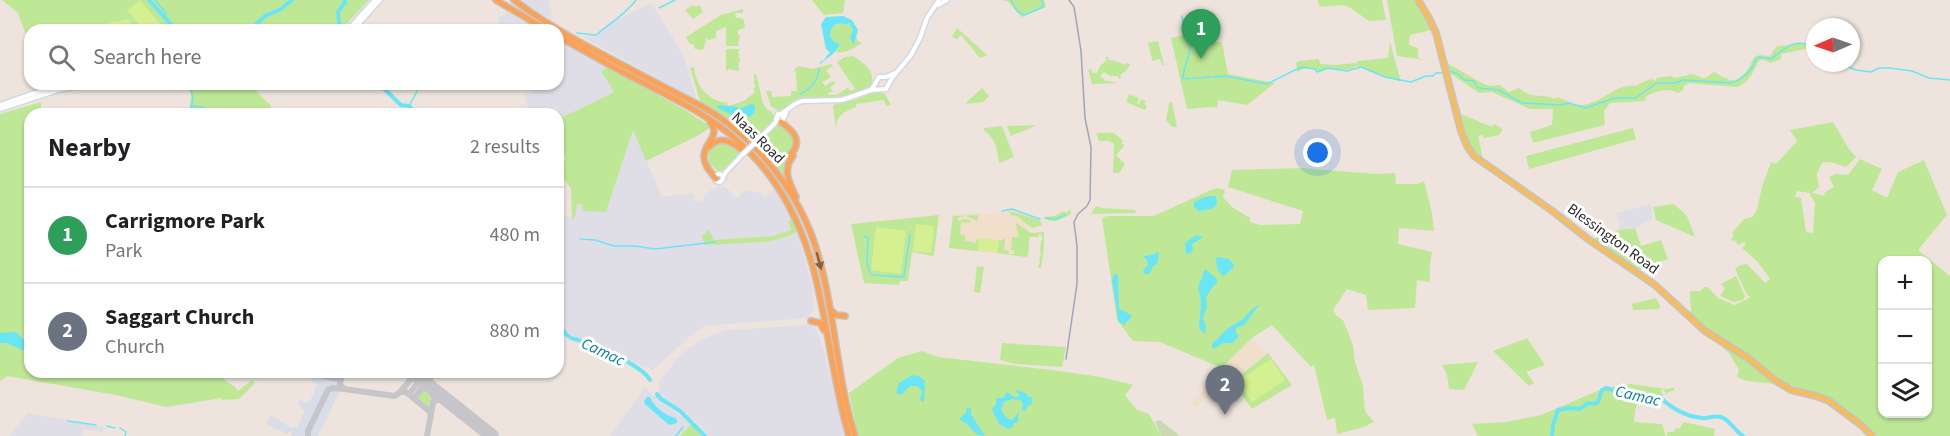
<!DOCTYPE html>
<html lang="en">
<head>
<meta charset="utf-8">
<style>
	:root { --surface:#fff; --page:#f2f2f2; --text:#202124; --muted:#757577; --line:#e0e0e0; --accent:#111827 }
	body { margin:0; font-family:"Source Sans 3",sans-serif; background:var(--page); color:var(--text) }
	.controls { position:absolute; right:18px; bottom:18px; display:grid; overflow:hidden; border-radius:12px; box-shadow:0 2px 4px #0004 }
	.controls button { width:54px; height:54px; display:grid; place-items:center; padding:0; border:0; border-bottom:2px solid var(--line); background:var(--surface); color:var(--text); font:30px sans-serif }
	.compass { position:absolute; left:1806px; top:18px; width:54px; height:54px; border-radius:50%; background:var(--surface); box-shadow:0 2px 4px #0004; rotate:268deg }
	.you { position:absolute; left:1318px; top:153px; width:21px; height:21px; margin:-15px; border:4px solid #fff; border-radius:50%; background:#1a73e8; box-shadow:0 0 0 9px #1a73e833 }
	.badge { display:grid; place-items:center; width:39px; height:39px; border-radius:50%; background:var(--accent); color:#fff; font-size:20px; font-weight:700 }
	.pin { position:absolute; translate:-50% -50px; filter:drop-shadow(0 2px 3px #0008) }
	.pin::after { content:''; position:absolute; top:32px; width:21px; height:18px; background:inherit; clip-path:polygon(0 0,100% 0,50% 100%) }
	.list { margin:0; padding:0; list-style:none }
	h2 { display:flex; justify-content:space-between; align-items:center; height:78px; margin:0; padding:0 24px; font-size:26px }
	h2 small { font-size:20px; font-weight:400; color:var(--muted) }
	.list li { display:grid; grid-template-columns:39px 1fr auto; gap:18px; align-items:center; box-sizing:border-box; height:96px; padding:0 24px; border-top:2px solid var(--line) }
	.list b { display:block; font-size:22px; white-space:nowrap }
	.list p { margin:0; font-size:20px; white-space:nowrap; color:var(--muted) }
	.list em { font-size:20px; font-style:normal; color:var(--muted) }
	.icon { flex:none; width:33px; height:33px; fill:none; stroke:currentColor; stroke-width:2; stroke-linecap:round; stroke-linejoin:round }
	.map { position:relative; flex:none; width:1950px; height:436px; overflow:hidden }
	.search { position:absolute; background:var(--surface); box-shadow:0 2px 4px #0004; left:24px; top:24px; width:540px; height:66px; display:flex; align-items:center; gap:15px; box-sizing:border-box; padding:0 21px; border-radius:18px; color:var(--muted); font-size:22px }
	.panel { position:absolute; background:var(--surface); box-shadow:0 2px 4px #0004; left:24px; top:108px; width:540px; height:270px; border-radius:18px }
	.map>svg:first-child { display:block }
	.industrial { fill:#dfdee6 }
	.education { fill:#f0dfcb }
	.airport { fill:#d8dde7 }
	.green { fill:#bee896; fill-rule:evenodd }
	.cemetery { fill:#cbd9b3 }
	.pitch { fill:#d5f091 }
	.water { fill:#6ae5f6 }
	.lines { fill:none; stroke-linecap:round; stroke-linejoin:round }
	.stream { stroke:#6ae5f6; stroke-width:1.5 }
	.river { stroke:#6ae5f6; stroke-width:4 }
	.taxiway { stroke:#c6c5ca; stroke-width:6 }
	.runway { stroke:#c6c5ca; stroke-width:14 }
	.secondary-casing { stroke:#d2d8e5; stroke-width:7 }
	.primary-casing { stroke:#c4c4c4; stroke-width:8 }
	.trunk-casing { stroke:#c4c4c4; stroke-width:8 }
	.secondary { stroke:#fff; stroke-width:4 }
	.primary { stroke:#f9bc57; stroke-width:4.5 }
	.trunk { stroke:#fca257; stroke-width:5 }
	.tram { stroke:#9fa6b7; stroke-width:1.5 }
	.secondary-bridge-casing { stroke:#d2d8e5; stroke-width:7; stroke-linecap:butt }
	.secondary-bridge { stroke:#fff; stroke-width:4 }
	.oneway { fill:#89613f }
	.labels { text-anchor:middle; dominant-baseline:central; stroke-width:6; stroke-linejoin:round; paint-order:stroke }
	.street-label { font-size:15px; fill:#2b2b2b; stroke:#fff }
	.water-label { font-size:16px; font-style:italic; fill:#06809f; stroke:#fff }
</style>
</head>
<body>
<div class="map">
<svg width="1950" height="436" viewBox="0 0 1950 436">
	<rect width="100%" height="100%" fill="#eee4dd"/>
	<g class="industrial">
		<path d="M523,0H549L552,20L524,3Z"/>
		<path d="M651,3L680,49L687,66L696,98L695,99L581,36L596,35L607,25Z"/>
		<path d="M507,12L530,25L540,30H499V18Z"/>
		<path d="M558,40L607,67L601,71L615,92L559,119L557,107L539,114H529L525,95L535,91L534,84H558Z"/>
		<path d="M633,129L662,197L693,193L694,200L700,202L712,189L720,186L725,187L731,192L732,196L738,198L743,191L747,190L760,193L765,197L774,190L792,219L788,221L791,230L773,236L714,240L709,230L705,245L765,242L783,238L797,232L813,289L814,308L808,318L706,326L697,330L653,370L578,339L566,331L558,321V215L575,218L576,204H582L606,211Z"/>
		<path d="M1651,204L1653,219L1646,221L1638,227L1619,230L1620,221L1615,213Z"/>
		<path d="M810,325L815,328L823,347L845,436H710L697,423L658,393L660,387L659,382L677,359L689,348L703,339L725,330Z"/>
		<path d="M645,387L656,398L691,424L680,436H610Z"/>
		<path d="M28,413L104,427L103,432L83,429L82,436H9Z"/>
	</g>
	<g class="education">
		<path d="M1011,208L1032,217L1031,226L1028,230L1031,232L1028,257L949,248L953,214L998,213Z"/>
		<path d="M1250,340H1254L1265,353H1268L1231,382L1213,403L1206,397L1196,407L1191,404Z"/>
	</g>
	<path class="airport" d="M335,372H345L343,384L318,436H293L289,431L287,434L266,424L271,415L292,428L297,427L305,411L298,405L300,400L306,403L310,401L317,385L311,381L313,376L318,378L323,374L334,375Z"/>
	<g class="green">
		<path d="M2,0H369L341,30H30V46L18,13Z"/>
		<path d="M812,0H845L843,13L824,15Z"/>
		<path d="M1001,0H1044L1046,7L1022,17L1007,1Z"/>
		<path d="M1318,0H1382L1386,20L1369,21L1349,7L1342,5L1321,7L1319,6Z"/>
		<path d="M1387,0H1415L1432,30L1410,35L1409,45L1418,48V58L1426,60L1397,56Z"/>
		<path d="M693,5L696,7L699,5L703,12L693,19L685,10Z"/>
		<path d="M743,9V13H735L736,18H740L744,20L745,28L738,30V35H740L738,45L740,46H726V27L716,31V38L708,40L707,37L703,50L695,49L693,44H690L686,37L721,15Z"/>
		<path d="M839,23L846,25L849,23L853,29L850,41L854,43L853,42L856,35L858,41L862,43C855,48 844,54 836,52L840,44L833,41L830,34L832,28Z"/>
		<path d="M1193,24L1203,37V42H1222L1228,74L1275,83L1247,105L1218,100L1217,108L1212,107L1187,109L1171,38L1186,35L1184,29Z"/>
		<path d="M957,28L986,54L987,55L980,58L961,35L957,39L952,37Z"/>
		<path d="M1158,41L1164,65H1162L1160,59L1152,61V59L1148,43Z"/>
		<path d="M1390,42L1401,82L1357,66C1345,74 1333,65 1321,72L1308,67L1297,72L1296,63L1299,61L1319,59L1320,64L1334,65L1357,63L1358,61L1388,58Z"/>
		<path d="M1808,43L1815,44V47L1781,54V59L1771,63L1762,59L1758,62C1754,72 1748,83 1737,87L1689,83L1684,86L1683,90L1678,93C1667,87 1658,91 1646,96L1645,101L1610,103L1604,111L1605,125L1533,143L1530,132L1552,125L1553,109H1530L1492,92L1479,93L1451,74L1447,63L1482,83L1490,86L1500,85L1509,92L1519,88C1532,100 1542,93 1555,99L1558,97C1565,100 1575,106 1582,105C1602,104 1616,82 1637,86L1638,84L1651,79L1656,81V78L1671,76L1676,78L1692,74L1703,78L1707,77L1714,72C1719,74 1725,79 1731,80C1743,82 1751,64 1754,57L1760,55L1770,56L1777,46Z"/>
		<path d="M726,49H740L738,51L740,62H738L739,71L729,69L726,71Z"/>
		<path d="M853,56C864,62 877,73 871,86L852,94L838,97L798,98L781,112L771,106L766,91H771L772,97L791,96V91H797L796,73L794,70L798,66L813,69L831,64L833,66L826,70L831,77L822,82L825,86L833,81L835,84L830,87L833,91L829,93L828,95H837L848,87L850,91L855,89L837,62L845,57Z"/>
		<path d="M1105,57H1108L1109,60L1116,61L1124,65L1126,63L1130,64L1127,70L1120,75L1121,78L1119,79L1118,76H1110L1104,72L1100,76L1106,81L1119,83L1092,84L1088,69L1092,70V73H1097L1100,66L1107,60Z"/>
		<path d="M607,67L685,110L711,127L697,136L646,161L633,130L606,212L583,211L582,204H577L575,218L572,219L571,189L563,177L559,163L566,160L561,144L558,145V128L562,127L559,119L614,92L601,71Z"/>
		<path d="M694,67C696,87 708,100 727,103L728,106L744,101L755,92L753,89L756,86L754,84V74H756L763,103L768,111L770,110L774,115L773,123L754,141L723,116L701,104L690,68Z"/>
		<path d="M192,84C207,84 241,80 253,89C260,93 263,100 271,105V114H189Z"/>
		<path d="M982,88L989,96L983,102L966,104L968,101Z"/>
		<path d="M880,92L885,94L891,105L886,106L884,100L856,104V107C841,113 836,116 836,131L833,105C839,103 847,102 854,100C863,97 870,93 880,92Z"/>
		<path d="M1129,94L1139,98L1137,103L1139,104L1141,99L1146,101L1144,104L1147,106L1145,110L1126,102Z"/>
		<path d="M41,102V114H30V372H227L223,379L235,387L238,391L252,380L255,383L239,399L222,400V398L166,407L116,395L7,376L0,381V114Z"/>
		<path d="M1172,102L1177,127H1172L1166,120L1169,103Z"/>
		<path d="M1457,105L1460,108L1461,114L1492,127L1494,124L1503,129L1499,135L1484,138L1483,135L1478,136L1483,159L1470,147Z"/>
		<path d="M1833,122L1849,149L1856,157L1846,167L1831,162L1822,163L1817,174L1819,187L1812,193L1825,196L1824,193L1834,187L1829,177L1835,174L1848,175L1860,159L1882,169L1872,190L1887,198L1898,172L1924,160L1947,215L1918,250L1950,276V436H1877L1854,416L1828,398L1781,382L1762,366L1706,329L1691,314L1690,291H1701L1704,287H1708L1718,298L1735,305L1751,297L1747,295L1735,269L1740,265L1747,264L1765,283L1770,279L1757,261L1742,248L1746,245L1744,242L1738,245L1735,240L1733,242L1731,239L1734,236L1732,233L1744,219L1752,217L1757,210L1762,187L1771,162L1776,164L1797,141L1790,130ZM1797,191L1811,193L1810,195L1815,203L1813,233L1806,232L1801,198L1795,197ZM1882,260H1928V414H1882Z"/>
		<path d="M778,123H781L794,135L795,145L789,155L777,157L757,144Z"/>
		<path d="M1037,125L1011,136L1007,126Z"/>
		<path d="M1002,126L1014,157L999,163C997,146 996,140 983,129L984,128Z"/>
		<path d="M1633,128L1636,139L1529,169L1526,156Z"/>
		<path d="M1096,133H1114L1123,141L1122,143L1124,146L1116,155L1125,164L1119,173H1113L1114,144L1110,141H1099Z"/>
		<path d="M725,141L742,152L724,170L718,171L710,164L708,153L713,145Z"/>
		<path d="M762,151L768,156H789L788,161L792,190Z"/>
		<path d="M1301,168L1376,174L1395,173L1396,184H1417L1424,181L1432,213L1434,231L1399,228L1398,244L1432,252L1430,265L1428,266L1430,267V282L1417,280L1415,308L1368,310L1366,295L1347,289L1333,310L1337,316L1343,320L1353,345L1355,362L1363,386L1365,411L1374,422L1364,427L1337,434L1335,418L1327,420L1314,365L1311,367L1272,325L1253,337L1222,368L1160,342L1133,341L1117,320L1102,218L1107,216H1154L1211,190L1218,188L1225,190L1223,197L1232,207L1250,218V222L1260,225L1300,224L1303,211L1228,187L1232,170Z"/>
		<path d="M1674,204L1687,216L1695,237L1656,220L1653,207Z"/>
		<path d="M1096,206L1102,208L1135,210L1136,213L1091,214Z"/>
		<path d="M1070,208L1071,214C1062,219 1051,226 1044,217L1055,216L1064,211L1067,213Z"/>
		<path d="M1009,211L1040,220L1042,225L1032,228L1017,216L1011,215Z"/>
		<path d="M939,215L934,255L933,256L912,252L908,281H900L899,285L864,283L851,224Z"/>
		<path d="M978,215V221L965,216L958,217V221H961L962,219L970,220V223L961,222L960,234L965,235V241L976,243L977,239H979L978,250L987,252L949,248L953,216Z"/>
		<path d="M792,219L797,232L783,238L765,242L705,245L702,236L709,230L714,240L773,236L791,230L788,221Z"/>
		<path d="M1015,222L1031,233L1044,232V248L1041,269L1038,267L1040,262L1039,261L1041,253L1040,252L1041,241L1043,240L1041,235L1039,234L1038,237H1030L1028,243L1029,244L1028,255L1026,257L997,253L999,240H1003V237L1005,240L1004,250L1009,251V254H1014V250H1011L1012,237H1019Z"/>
		<path d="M1635,228L1641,246L1661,240L1668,259L1636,270L1592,239L1619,230Z"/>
		<path d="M977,266L984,267L980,293L974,292Z"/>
		<path d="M1736,276L1745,296L1743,300L1734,302L1720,296L1725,288L1721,284Z"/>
		<path d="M1656,298L1660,306L1659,309L1633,310L1632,304Z"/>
		<path d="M1527,338L1545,365L1526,372L1534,383L1529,386L1493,351Z"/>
		<path d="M1002,343L1066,347L1062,367L1015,364L1000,360Z"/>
		<path d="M1718,343L1752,363L1775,384L1748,381L1737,377L1739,370L1729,353Z"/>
		<path d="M922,351L938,357L1052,370L1101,377L1130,384L1133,385L1125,395L1137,410L1149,414L1161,436H858L849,393L898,358Z"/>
		<path d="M1268,353L1292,385L1252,409L1232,382Z"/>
		<path d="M1478,362L1464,390L1449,389L1447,374L1442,365Z"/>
		<path d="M1631,384L1667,389L1675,387L1673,391L1668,392L1667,395L1663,389L1661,390L1663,396L1639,397L1605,388Z"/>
		<path d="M1606,388L1639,399L1650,398L1639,400L1635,410L1634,422L1662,424L1666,436H1553L1554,425L1558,411L1569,408L1580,410L1588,404L1594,405L1599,402L1600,393Z"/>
		<path d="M1602,389L1597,402L1587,403L1582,409C1572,408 1565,405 1556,411L1551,436H1478L1472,424L1506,422L1541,415Z"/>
		<path d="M422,391H424L430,396V408L418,398Z"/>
		<path d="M693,422L706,436H680Z"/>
		<path d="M1684,422L1715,429L1714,436H1667V432H1674L1675,428L1679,429Z"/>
	</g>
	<path class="cemetery" d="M1160,420L1180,436H1161L1155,422Z"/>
	<g class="pitch">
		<path d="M140,0L160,24L154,30H144L127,11Z"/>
		<path d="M129,19L131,30H99L98,25Z"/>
		<path d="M916,224L934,226L931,253L913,251Z"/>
		<path d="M876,227L906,231L901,274L871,270Z"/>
		<path d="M979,238L999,240L998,252L978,250Z"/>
		<path d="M1271,359L1285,380L1252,402L1238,381Z"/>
	</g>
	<g class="water">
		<path d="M843,16L852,20L858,30L854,44L852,43L850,38L853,30L849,23L846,25C838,21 831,25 830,35L833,41L840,44C837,51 830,57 823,61L830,52L826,49L821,24L826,17Z"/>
		<path d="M751,104L755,105C755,116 752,119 739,115L740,113L739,112L735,113L734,116L716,107L720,105C726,107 736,105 740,109Z"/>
		<path d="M1211,196H1216L1217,204L1212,209L1199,211L1194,207V202L1202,198Z"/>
		<path d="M1196,235L1201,236L1202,238L1192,244L1193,249L1191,253L1186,254L1185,243Z"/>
		<path d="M1158,252L1159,254L1157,264L1153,266L1150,273L1145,275L1143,270L1148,265L1147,260L1143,256L1151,255Z"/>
		<path d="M1216,257C1225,258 1232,258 1234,267L1225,275L1222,276L1217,268Z"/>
		<path d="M1205,269L1215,277L1218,282L1214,285L1206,297L1207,307L1203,318L1206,326L1205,334L1199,328C1200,314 1203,301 1198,288Z"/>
		<path d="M1115,274L1118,275L1119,309L1126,312L1132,316L1124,325L1119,322L1118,319L1112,281L1113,275Z"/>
		<path d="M1260,304L1244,325L1236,328V332L1239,336L1233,343H1223L1214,349L1212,348V344L1227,329L1244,318L1252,309Z"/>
		<path d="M16,332L25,341L30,340V353L6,343H0V333Z"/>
		<path d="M912,375L919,376L925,381L924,401L922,402L920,399L922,391L917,386H910L901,395L896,393L899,383Z"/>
		<path d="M1017,390L1026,393L1028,397H1032V404L1028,406L1025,411L1021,410L1023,405L1021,400L1012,399L1004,402L1001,410L1007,418L1012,420L1019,412L1018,422L1014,423L1012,428L1008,429L999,424L992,409L996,404V398H1003L1007,392L1014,397H1018L1019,394L1016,391Z"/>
		<path d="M647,397H650C654,408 666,415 677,419V423L669,425L645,404L644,401Z"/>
		<path d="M967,407L971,408V414L985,436C975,436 975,432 968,425C966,423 963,422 960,420V418L966,413Z"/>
	</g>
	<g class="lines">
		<g class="stream">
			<path d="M155,0L166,13L165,19"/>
			<path d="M1011,0L1017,11L1024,15L1043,7L1042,0"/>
			<path d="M659,8L675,0"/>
			<path d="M1182,16L1184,30L1189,43"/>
			<path d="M577,33L596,35C610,23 625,15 636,0"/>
			<path d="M1190,45C1191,57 1183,66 1183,78L1190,79"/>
			<path d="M820,63L823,61"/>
			<path d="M1839,63L1856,70L1871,72L1879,68H1889L1912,71L1929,78L1950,80"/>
			<path d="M1449,71L1456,73L1465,80L1474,81L1478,88L1499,90L1522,103L1560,105L1569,103L1586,108L1614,98H1635L1657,83H1675L1683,80L1731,83C1742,80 1753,70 1756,59L1759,57L1771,59C1789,46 1790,40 1815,45"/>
			<path d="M1214,77L1225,76L1267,84L1301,67L1315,69L1317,72L1327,68L1347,71L1361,67L1385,77L1411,82L1426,76H1433L1436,73H1444"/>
			<path d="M1192,78H1197"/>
			<path d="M1199,78L1211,77"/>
			<path d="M189,84L193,98L190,114"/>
			<path d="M800,94C809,90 819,81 819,68"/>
			<path d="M192,106L203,107L212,114"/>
			<path d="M409,106L421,84"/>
			<path d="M1002,211L1012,209L1040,219"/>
			<path d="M1045,218L1056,219L1065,215"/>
			<path d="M864,236L868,238L867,261L869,271"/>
			<path d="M580,239L595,240L614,246H635L655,249L715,242"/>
			<path d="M870,273L873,275L904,277L910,234"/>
			<path d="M656,397L658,396"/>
			<path d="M68,421L96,425"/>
			<path d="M107,426L115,428"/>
			<path d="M120,428L126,432L125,436"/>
			<path d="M676,436L683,427"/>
		</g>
		<g class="river">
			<path d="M149,0L176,30"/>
			<path d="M339,23L338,12L345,2L344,0"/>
			<path d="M250,30L265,16L281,9L292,0"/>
			<path d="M379,84L401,105L409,106L415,114"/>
			<path d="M558,324L566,334L571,338C590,343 641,364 650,380"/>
			<path d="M657,394L661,399L680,411L705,436"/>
			<path d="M1552,436L1553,425L1558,410L1569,408L1580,409L1588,403L1594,404L1598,402L1602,390L1606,388L1639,398L1660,397C1672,409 1685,416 1702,418C1708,419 1715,415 1721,417C1729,419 1735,431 1743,436"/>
		</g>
		<g class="taxiway">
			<path d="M342,372L340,384L344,389L395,396L400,392L417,372"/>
			<path d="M323,376L341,379"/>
			<path d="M400,392H406L429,411L431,415"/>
			<path d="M409,394L426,372"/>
			<path d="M414,398L435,372"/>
			<path d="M433,402L439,399L447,400"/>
			<path d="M308,436V431L328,390L333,388L345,389"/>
			<path d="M427,436L434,398L429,385"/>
		</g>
		<path class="runway" d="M413,373L492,436"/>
		<g class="secondary-casing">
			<g id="secondary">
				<path d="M938,5L947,0"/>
				<path d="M348,30L375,0"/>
				<path d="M353,30L380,0"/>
				<path d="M247,84H251"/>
				<path d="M872,89L879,77H886L895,73"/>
				<path d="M0,105L35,93L72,84"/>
				<path d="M0,109L58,90L89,84"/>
				<path d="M781,114L795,104L802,101L842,100L871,90L886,89L892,78L911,55L920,38L927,18L939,0"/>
				<path d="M784,116L778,114L776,120L782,121L786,113"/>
				<path d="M759,139L777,121"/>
				<circle cx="719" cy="178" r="4"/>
				<path d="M723,177L726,172L742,155"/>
			</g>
		</g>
		<g class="primary-casing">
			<path id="primary" d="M1418,0L1429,18L1436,33L1461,131L1467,146L1474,156L1551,210L1588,239L1655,285L1705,331L1748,358L1776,381L1791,390L1816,396L1829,401L1861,425L1872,436"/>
		</g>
		<g class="trunk-casing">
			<g id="trunk">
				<path d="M496,0L545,29"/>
				<path d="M514,0C561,36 620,63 672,91C687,99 703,106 716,115C757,142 792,186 810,231C835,294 834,371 855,436"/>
				<path d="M558,36C586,52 614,68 642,82C676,100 711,116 739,142C777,176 801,222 814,271C828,325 833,382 849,436"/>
				<path d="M710,122C722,136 703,143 704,157C704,166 711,172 716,179"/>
				<path d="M756,145C762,150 769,157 777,158C789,160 800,148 795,136C792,130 786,126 781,122"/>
				<path d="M709,147C720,135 731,141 742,150"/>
				<path d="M793,156C782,170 789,182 796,197"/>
				<path d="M831,310L836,315L845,316"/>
				<path d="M811,321L820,323L824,330"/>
			</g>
		</g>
		<use href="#secondary" class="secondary"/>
		<use href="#primary" class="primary"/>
		<use href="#trunk" class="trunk"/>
		<path class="tram" d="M1066,359L1077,284V246L1074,222L1078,214L1087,206L1090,200L1091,147L1085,118L1081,51L1076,19L1074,7L1069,0"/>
		<g class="secondary-bridge-casing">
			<path id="secondary-bridge" d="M742,155L759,139"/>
		</g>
		<use href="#secondary-bridge" class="secondary-bridge"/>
	</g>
	<defs><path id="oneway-solid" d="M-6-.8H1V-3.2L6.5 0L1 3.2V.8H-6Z" transform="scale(1.5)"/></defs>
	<use class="oneway" href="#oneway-solid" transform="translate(819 261) rotate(75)"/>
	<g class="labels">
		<g class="street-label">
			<text transform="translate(758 138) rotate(44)">Naas Road</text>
			<text transform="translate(1613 239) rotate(36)">Blessington Road</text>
		</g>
		<g class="water-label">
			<text transform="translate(603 352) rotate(25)">Camac</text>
			<text transform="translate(1638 396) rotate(13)">Camac</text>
		</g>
	</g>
</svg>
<div class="controls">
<button>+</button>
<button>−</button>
<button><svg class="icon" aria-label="layers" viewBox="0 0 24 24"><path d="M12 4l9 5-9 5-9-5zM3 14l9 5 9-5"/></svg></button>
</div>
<svg class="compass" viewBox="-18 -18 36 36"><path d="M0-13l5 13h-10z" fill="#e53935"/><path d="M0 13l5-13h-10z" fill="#757577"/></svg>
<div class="you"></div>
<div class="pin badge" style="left:1201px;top:59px;background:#2e9e5b">1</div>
<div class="pin badge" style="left:1225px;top:415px;background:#6b7280">2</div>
<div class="search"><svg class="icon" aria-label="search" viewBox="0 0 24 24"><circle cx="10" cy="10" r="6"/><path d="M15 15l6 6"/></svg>Search here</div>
<section class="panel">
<h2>Nearby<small>2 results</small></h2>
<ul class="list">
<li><span class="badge" style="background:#2e9e5b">1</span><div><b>Carrigmore Park</b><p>Park</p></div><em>480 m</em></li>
<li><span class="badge" style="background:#6b7280">2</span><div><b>Saggart Church</b><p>Church</p></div><em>880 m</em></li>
</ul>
</section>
</div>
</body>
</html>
